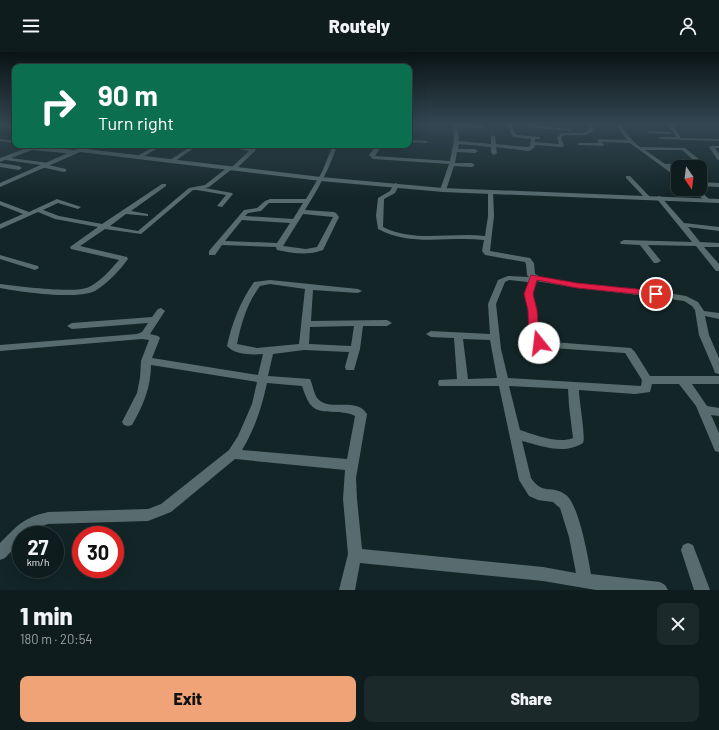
<!DOCTYPE html>
<meta charset="utf-8">
<style>
:root{--surface:#0e1c1d;--page:#1c292a;--text:#f1f3f6;--muted:#9ba1a4;--line:#2e3a3b;--accent:#efa376}
body{margin:0;font-family:Barlow,sans-serif;background:var(--page);color:var(--text);height:100vh;display:flex;flex-direction:column;font-size:15px;white-space:nowrap}
*{box-sizing:border-box;margin:0}
p{font-size:13px;color:var(--muted)}
.icon{flex:none;width:22px;height:22px;fill:none;stroke:currentColor;stroke-width:2;stroke-linecap:round;stroke-linejoin:round}
.map{position:relative;height:538px;overflow:hidden}
.side{display:flex;flex-direction:column;background:var(--surface);flex:1}
.side>*{flex:none}
.hud{position:absolute;left:12px;top:12px;width:400px;height:84px;border-radius:8px;box-shadow:0 4px 16px #0002,0 0 0 1px var(--line);background:#0b6e4f;color:#fff;overflow:hidden}
.needle{width:26px;rotate:166deg}
.fabs{position:absolute;left:671px;top:108px;display:grid;gap:8px}
.fabs a{display:grid;place-items:center;width:36px;height:36px;border-radius:8px;background:var(--surface);box-shadow:0 4px 16px #0002,0 0 0 1px var(--line);font-size:20px}
.speed{position:absolute;left:12px;top:474px;display:flex;gap:8px;font-size:20px;font-weight:700;text-align:center}
.speed>*{display:grid;place-content:center;width:52px;height:52px;border-radius:50%;background:var(--surface);box-shadow:0 4px 16px #0002,0 0 0 1px var(--line);line-height:1}
.speed small{font-size:10px;font-weight:400}
.speed .limit{border:6px solid #d22;background:#fff;color:#111}
.pin{position:absolute;display:grid;place-items:center;width:34px;height:34px;color:#fff;margin:-17px;border:2px solid #fff;border-radius:50%;box-shadow:0 1px 4px #0007}
.me{position:absolute;width:44px;margin:-22px;rotate:344deg;stroke-linejoin:round;filter:drop-shadow(0 0 3px #0008)}
.turn{display:flex;align-items:center;gap:14px;height:84px;padding:0 20px;font-size:18px}
.turn .icon{width:52px;height:52px;stroke-width:2.5}
.turn b{display:block;font-size:28px;line-height:34px}
.round{display:grid;place-items:center;flex:none;width:42px;height:42px;border-radius:8px;background:var(--page)}
.overview{display:flex;align-items:center;justify-content:space-between;height:68px;padding:0 20px}
h1{font-size:24px;font-weight:800;line-height:30px}
.primary-button{display:flex;gap:8px;margin-top:auto;padding:8px 20px}
.primary-button a{flex:1;height:46px;border-radius:8px;background:var(--accent);color:#111;font-size:16px;font-weight:800;line-height:46px;text-align:center}
.primary-button a+a{background:var(--page);color:var(--text)}
header{display:flex;justify-content:space-between;align-items:center;height:52px;padding:0 20px;background:var(--surface);font-size:18px;font-weight:800}
.map>svg:first-child{display:block}
.lines{fill:none;stroke-linecap:round;stroke-linejoin:round}
.street{fill:#586c6f;fill-rule:evenodd}
.secondary{fill:#586c6f;fill-rule:evenodd}
.route{fill:#e11d48;stroke:#92132f}
</style>
<header><svg class="icon" aria-label="menu" viewBox="0 0 24 24"><path d="M4 6h16M4 12h16M4 18h16"/></svg>Routely<svg class="icon" aria-label="person" viewBox="0 0 24 24"><circle cx="12" cy="8" r="4"/><path d="M4 21q1-7 8-7t8 7"/></svg></header>
<div class="map">
<svg width="719" height="538" viewBox="0 0 719 538">
<rect width="100%" height="100%" fill="#132527"/>
<g class="lines">
<g class="street">
<polygon points="0,72 15,74 15,76 0,74"/>
<polygon points="453,72 484,74 486,75 484,76 458,75 459,89 491,92 491,84 493,83 495,84 496,92 528,95 530,94 531,87 513,85 506,72 510,72 517,83 540,85 540,87 535,87 535,90 559,92 557,86 561,81 584,81 589,78 586,72 590,72 594,79 585,83 564,83 561,86 564,94 562,95 535,93 534,96 529,99 496,95 497,101 494,103 491,101 491,95 459,92 458,97 475,97 478,99 475,101 457,100 455,111 472,111 475,113 472,115 454,114 446,138 443,140 440,138 449,112 373,107 369,103 377,93 382,93 375,104 450,109 454,88"/>
<polygon points="518,72 571,77 573,78 571,79 535,76"/>
<path d="M615 72H619L633 89 640 95 685 96 705 112 702 114 670 115 678 121V126L630 91 602 90 604 93 602 94 579 93 577 92 579 91H599L597 88 599 87 627 88ZM645 98H682L697 111 665 112Z"/>
<polygon points="668,72 672,72 681,86 719,87 719,89 659,87 659,86 661,85 676,85"/>
<polygon points="697,72 719,73 719,75 699,73"/>
<polygon points="649,79 670,80 672,81 670,82 647,81"/>
<polygon points="0,87 15,89 15,91 0,89"/>
<polygon points="409,88 426,89 428,90 426,91 409,90"/>
<polygon points="130,93 154,95 163,93 139,107 137,106 137,104 150,97 132,95 130,95"/>
<polygon points="193,93 198,93 174,110 170,110 170,108"/>
<path d="M241 93H245L244 95 251 96 254 93H258L255 99 236 117H232L209 135 205 136 232 141 233 142 222 155 217 154 226 143 197 138H193L141 182 105 177 80 194 127 205 128 207C120 218 107 232 95 239 76 248 21 240 0 236V232C17 234 75 242 89 235 101 229 111 217 119 208L71 197 70 195 98 175 55 167 38 160 0 177V172L23 162 0 153V149L29 160 57 147 81 155 78 157 58 151 43 158 59 164 102 172 162 132H166V134L131 159 148 162V164L126 162 110 174 138 179 189 136 205 133 228 115H232L249 99 239 97Z"/>
<polygon points="270,93 289,93 282,96"/>
<path d="M333 93H337C330 116 318 137 305 158L334 160 336 161 339 165 323 198C308 204 292 201 277 198L276 195 222 193 215 203H209V199L244 158 257 156 265 149 270 147H306L322 120ZM269 151H303L293 167 245 164 248 161 261 159ZM303 162 333 165 317 195 306 197 283 194ZM242 168 290 171 277 191 225 189Z"/>
<polygon points="32,94 74,98 77,100 74,102 32,98 11,106 49,111 48,113 66,117 66,119 64,120 41,115 41,113 5,108 0,110 0,106"/>
<polygon points="711,94 719,94 719,96 715,96 719,102 719,108 717,107 709,95"/>
<polygon points="0,111 19,114 22,116 19,118 0,115"/>
<polygon points="626,124 630,124 649,144 649,146 645,146 626,126"/>
<polygon points="700,130 719,131 719,135 700,134"/>
<path d="M396 131 399 133 395 141 384 147 383 175C414 191 452 180 485 184L488 164V140L493 139 494 164 490 199 530 206 534 211 535 222 541 225 577 232 656 239 686 244 698 250 704 259 719 261V267L705 264 709 283 719 306V322L715 321 714 318 699 283 695 258 692 254 684 249 656 245 577 236 536 229 533 242 539 287 552 290 631 296 635 300 650 324H719V332H692L707 354 719 356V364L711 363 719 381V400L715 399 696 354 679 332H652L650 340 635 342 579 338C579 349 586 385 583 391 564 403 542 394 522 389L531 426C543 444 552 432 566 443 579 453 588 505 591 522L660 530 665 533 668 538H596L543 529 360 511 355 538H339L348 502 343 447 345 418 235 407 171 460 148 469 48 472 37 476 27 483H21V489L5 506 0 508V491C18 473 23 466 48 460L148 457 161 452 229 398 238 384 252 352 257 330 151 313C151 335 143 354 132 373L128 374 124 373 122 370 137 341 140 326 141 309 149 288 142 287 0 299V293L137 282 142 280 148 271 72 277 67 274 72 271 152 265 158 257 161 256 165 259 150 282 158 284 160 286 152 306 258 323 263 302C252 303 235 303 227 294 232 271 240 250 254 230L270 228 358 237 362 239 358 241 313 238 311 269 387 268 392 271 387 274H363L360 297 354 318H346L345 315 349 300 304 298 273 302 268 324 310 327C313 333 314 344 319 348 331 359 357 345 367 362L356 426 357 447 362 497 543 515 576 521 569 485 560 456 553 450 538 448 529 444 519 428 499 334H439L438 331 439 328 457 327 454 286 431 285 426 282 431 279 490 282 488 252 498 228 508 224 529 225 527 223 526 212 525 210 485 203 482 199 484 188C448 184 411 195 378 177L376 164 378 146 390 139 394 132ZM509 228 528 230 525 242 528 258 529 287 533 292 552 296 625 301 642 328 641 334 508 326 501 297 496 252 505 230ZM270 232 305 237 299 292 257 296 237 292C241 272 247 251 260 234ZM354 274 351 294 309 292 310 275ZM463 287 490 288 497 326 468 327ZM267 331 302 334C310 358 314 360 339 360 345 361 350 361 355 364L347 407 242 398C255 377 262 354 267 331ZM509 334 568 337 569 354 573 386C558 392 535 383 520 378Z"/>
<polygon points="691,137 698,137 710,148 705,149"/>
<polygon points="659,144 661,145 684,171 719,175 719,179 688,175 700,190 719,191 719,195 704,195 719,212 719,219 716,219 696,194 648,193 661,209 657,211 654,211 640,193 621,192 620,190 624,188 692,190 657,147 657,145"/>
<polygon points="0,203 38,214 39,216 35,218 0,207"/>
<polygon points="688,491 693,493 710,538 694,538 681,498 683,493"/>
</g>
<polygon class="secondary" points="86,93 89,95 86,97 321,125 443,136 719,147 719,151 443,140 321,129 80,100 0,135 0,131"/>
</g>
<linearGradient id="sky" x2="0" y2="1"><stop stop-color="#0a1415"/><stop offset="0.49" stop-color="#334652"/><stop offset="1" stop-color="#334652" stop-opacity="0"/></linearGradient>
<rect width="719" height="147" fill="url(#sky)"/>
<polygon class="route" points="531,223 577,231 656,239 660,242 656,244 577,236 537,228 533,242 537,258 539,286 544,291 539,295 535,294 529,287 528,258 524,242"/>
</svg>
<div class="fabs">
<a><svg class="needle" viewBox="-14 -14 28 28"><path d="M0-13l5 13h-10z" fill="#e53935"/><path d="M0 13l5-13h-10z" fill="#9ba1a4"/></svg></a>
</div>
<div class="speed"><div>27<small>km/h</small></div><div class="limit">30</div></div>
<div class="pin" style="left:656px;top:242px;background:#d93025"><svg class="icon" aria-label="arrive" viewBox="0 0 24 24"><path d="M6 21V4h12l-3 4 3 4H6"/></svg></div>
<svg class="me" style="left:539px;top:291px" viewBox="-20 -20 40 40"><circle r="19" fill="#fff"/><path d="M0-13L10 11 0 6-10 11z" fill="#e11d48"/></svg>
<div class="hud">
<div class="turn"><svg class="icon" aria-label="right" viewBox="0 0 24 24"><path d="M7 20v-9h11M14 6l5 5-5 5"/></svg><div><b>90 m</b>Turn right</div></div>
</div>
</div>
<section class="side">
<div class="overview"><div><h1>1 min</h1><p>180 m · 20:54</p></div><a class="round"><svg class="icon" aria-label="close" viewBox="0 0 24 24"><path d="M6 6l12 12M18 6L6 18"/></svg></a></div>
<div class="primary-button"><a>Exit</a><a>Share</a></div>
</section>
